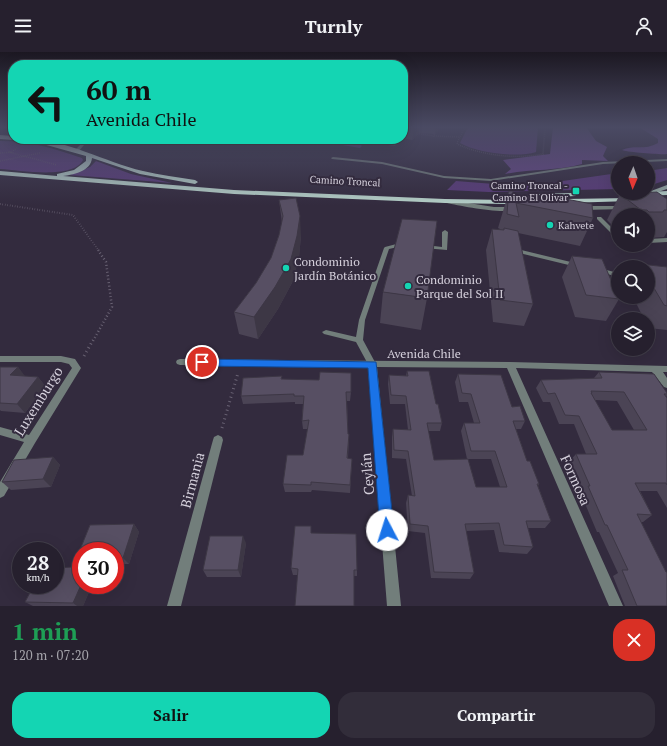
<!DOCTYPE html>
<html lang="es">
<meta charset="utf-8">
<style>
:root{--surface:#26202e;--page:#322d3a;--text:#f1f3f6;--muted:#a4a3aa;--line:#423e4a;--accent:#14d5b3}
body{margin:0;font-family:"PT Serif",serif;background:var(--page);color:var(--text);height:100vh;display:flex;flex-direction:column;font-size:15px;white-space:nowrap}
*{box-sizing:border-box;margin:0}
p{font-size:13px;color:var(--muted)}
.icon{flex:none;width:22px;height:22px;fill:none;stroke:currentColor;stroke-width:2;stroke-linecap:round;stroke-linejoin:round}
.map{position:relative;height:554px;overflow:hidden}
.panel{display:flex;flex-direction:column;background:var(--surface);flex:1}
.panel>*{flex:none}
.top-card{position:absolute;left:8px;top:8px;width:400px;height:84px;border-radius:16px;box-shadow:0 4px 16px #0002,0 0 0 1px var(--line);background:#14d5b3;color:#111;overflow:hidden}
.needle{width:26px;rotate:182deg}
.tools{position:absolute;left:611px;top:104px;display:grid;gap:8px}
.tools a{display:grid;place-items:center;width:44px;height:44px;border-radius:50%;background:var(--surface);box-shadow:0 4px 16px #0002,0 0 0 1px var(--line);font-size:20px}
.speed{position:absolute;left:12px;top:490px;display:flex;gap:8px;font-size:20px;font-weight:700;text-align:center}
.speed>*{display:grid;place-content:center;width:52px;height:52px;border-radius:50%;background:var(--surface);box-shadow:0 4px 16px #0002,0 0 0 1px var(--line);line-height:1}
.speed small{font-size:10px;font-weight:400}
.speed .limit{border:6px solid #d22;background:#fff;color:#111}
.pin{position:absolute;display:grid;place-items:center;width:34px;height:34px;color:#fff;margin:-17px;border:2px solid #fff;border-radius:50%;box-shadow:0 1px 4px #0007}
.me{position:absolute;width:44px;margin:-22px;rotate:355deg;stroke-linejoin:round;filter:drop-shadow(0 0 3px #0008)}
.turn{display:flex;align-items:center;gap:14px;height:84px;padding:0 12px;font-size:18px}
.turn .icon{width:52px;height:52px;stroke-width:2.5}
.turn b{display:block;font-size:28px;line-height:34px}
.round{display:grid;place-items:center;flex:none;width:42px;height:42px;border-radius:16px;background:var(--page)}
.summary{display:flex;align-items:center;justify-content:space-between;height:68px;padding:0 12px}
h1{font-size:24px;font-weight:800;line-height:30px;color:#1e9e55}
.button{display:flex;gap:8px;margin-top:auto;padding:8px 12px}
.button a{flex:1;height:46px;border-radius:16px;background:var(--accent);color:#111;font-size:16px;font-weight:800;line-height:46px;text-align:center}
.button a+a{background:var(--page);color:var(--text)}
header{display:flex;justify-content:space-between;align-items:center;height:52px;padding:0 12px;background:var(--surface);font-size:18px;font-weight:800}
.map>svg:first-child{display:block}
.green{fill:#583b78}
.forest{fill:#644685}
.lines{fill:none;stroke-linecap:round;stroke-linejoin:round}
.path-far3{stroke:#696273;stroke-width:1.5;stroke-dasharray:0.5 1.5;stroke-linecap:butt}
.path-far2{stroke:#696273;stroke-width:2;stroke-dasharray:0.5 2;stroke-linecap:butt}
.path-far1{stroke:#696273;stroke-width:2.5;stroke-dasharray:1 2.5;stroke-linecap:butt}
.path{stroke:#696273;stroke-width:3;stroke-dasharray:1 3.5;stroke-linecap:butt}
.service{fill:#727e7b;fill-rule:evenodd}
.minor{fill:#727e7b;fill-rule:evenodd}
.secondary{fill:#97aba5;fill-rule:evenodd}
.primary{fill:#b4cec6;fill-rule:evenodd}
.wall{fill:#4b4455;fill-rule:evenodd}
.shaded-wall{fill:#3d3745}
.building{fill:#574f63;stroke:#3d3745;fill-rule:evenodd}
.route{fill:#1a73e8;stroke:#114b97}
.poi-dot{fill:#14d5b3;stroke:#332b3e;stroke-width:1.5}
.labels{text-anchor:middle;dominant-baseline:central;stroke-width:4;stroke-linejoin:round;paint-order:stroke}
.far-street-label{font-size:10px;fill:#d5d0dc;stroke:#332b3e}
.far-poi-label{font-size:10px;fill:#d5d0dc;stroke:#332b3e;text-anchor:end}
.poi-label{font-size:12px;fill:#d5d0dc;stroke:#332b3e;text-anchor:start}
.street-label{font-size:12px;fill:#d5d0dc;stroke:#332b3e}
.near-street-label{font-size:14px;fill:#d5d0dc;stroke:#332b3e}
</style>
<header><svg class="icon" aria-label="menu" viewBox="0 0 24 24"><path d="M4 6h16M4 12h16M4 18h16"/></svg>Turnly<svg class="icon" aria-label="person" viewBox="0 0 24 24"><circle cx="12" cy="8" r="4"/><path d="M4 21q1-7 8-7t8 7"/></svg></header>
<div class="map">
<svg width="667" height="554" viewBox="0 0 667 554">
<rect width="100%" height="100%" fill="#332b3e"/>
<g class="green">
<path d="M468 75H538L536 100C517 106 477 101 460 91Z"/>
<path d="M307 87C323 87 349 83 362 94L360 96Z"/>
<path d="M0 89C30 89 53 96 82 106L83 108C73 128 19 118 0 117Z"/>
<polygon points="96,109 131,122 172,131 70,123 90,115"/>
<polygon points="667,116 667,128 648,134 648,119"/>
<polygon points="618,121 618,137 489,140 447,138 456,129 507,133 535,133"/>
</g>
<g class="forest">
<path d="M553 75H586L596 89 607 95 603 104 608 109 582 108V112C557 119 530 117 505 122L511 117 503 108 550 102Z"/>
<path d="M639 75H667V102C662 103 626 100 622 98 635 92 644 99 658 91V87Z"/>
</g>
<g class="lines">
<g class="path-far3">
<path d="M465 75 457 91 459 93C485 104 515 107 543 102L545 75"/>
<polyline points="415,81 433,84 440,75"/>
<polyline points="434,84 460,85"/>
<polyline points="9,100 57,113"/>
<polyline points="0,101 12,100 18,95"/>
<polyline points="0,109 40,101"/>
</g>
<polyline class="path-far2" points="0,152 73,163 99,199"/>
<polyline class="path-far1" points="93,289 112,255 106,210 98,198"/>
<g class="path">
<polyline points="84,304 93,288"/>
<polyline points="222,376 238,321"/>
</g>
<g class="service">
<polygon points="95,87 101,87 84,93 81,92"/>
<polygon points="119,87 123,87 124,92 122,92"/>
<polygon points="333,105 382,110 444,124 491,127 603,110 667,107 667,109 603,112 491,129 444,126 382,112 332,107 331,106"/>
<polygon points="597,165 601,165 618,182 618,187 616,186 597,167"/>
<polygon points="445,178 448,180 447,198 424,196 424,194 426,193 442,195 442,180"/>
<polygon points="667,186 667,190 648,191 648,187"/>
<polygon points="404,190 406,191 406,193 389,197 365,268 363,288 376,312 375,314 369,314 356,290 324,282 322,280 326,278 356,285 359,268 384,196 385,195"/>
<polygon points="513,196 579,212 580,213 577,215 511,199 510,198"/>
<polygon points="599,216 618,221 618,225 597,219 597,217"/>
</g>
<g class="minor">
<polygon points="83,87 87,87 84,93 78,100 74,100 74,99 81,92"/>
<path d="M449 148 494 155H513L516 157C506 163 460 154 447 151V149Z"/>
<polygon points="623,154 626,156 625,157 583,158 580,156 583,154"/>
<polygon points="0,304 61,304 75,307 81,316 35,391 4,444 0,446 0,430 24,390 0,383 0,375 29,383 72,316 69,312 61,310 0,310"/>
<polygon points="180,307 510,310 667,314 667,320 663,320 667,326 667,336 664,335 652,320 516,316 623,554 609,554 507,316 377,315 401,554 387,554 368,315 180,313 177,312 176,310 177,308"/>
<polygon points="218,383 222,385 223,388 181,554 167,554 213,388 214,385"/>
</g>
<polygon class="secondary" points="667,133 667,137 646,144 643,142"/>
<g class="primary">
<polygon points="0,83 13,84 13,87 15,87 13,88 0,87"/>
<path d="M25 87C67 87 104 110 143 119 160 123 178 125 195 128L198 130 195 132 140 122 92 106C91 119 73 123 63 124L234 138 445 147 519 148 522 150 519 152 445 151 234 142 0 123V119L57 124V122L74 118 86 109V104Z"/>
<polygon points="667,139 667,143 645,144 642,142 648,140"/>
<polygon points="573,141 576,143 575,144 539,146 536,144 539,142"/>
<polygon points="629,146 631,147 631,149 565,151 562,149 565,147"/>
</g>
</g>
<g class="wall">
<polygon points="403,75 441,75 435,82 419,81 412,88 403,86"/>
<polygon points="346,87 401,87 395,94"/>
<polygon points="509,139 514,143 593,166 580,194 518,181 533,252 524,274 493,270 486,198 492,177 499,178 500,177 498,176"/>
<polygon points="620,142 667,147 667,180 664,185 648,186 648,163 618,163 618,179 607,168"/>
<polygon points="279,148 301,184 299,205 293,229 278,257 258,287 239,282 234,260 256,231 271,206 279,183 282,171"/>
<polygon points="572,204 619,247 606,269 575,265 562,225"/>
<polygon points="640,212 667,215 667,278 648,276 648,267 644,267 633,245 648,245 648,215 639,215"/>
<polygon points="383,240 427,246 421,278 380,271"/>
<polygon points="0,315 18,315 24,324 38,325 45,334 25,361 1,359 0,358"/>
<polygon points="407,319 436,352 442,371 440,379 428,379 434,408 476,435 500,435 491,407 467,407 461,379 464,371 474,371 468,350 459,350 455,330 458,322 512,355 525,369 521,377 516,377 527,409 539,432 538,434 551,469 545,476 528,476 533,495 527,502 499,500 494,478 466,479 474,521 470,527 431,526 425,481 408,479 406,451 408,443 412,444 406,407 392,406 392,385 393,377 408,378 405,352 390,352 388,332 389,323 406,324"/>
<path d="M599 320 667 341V343L666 345 667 346V456L657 439H640L652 463 643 470H641L667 554H625L613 524 618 521 599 480H597L581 442 582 440 569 410 576 402H586L574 372H559L550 350H543L536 336 541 328 594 326ZM595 348 617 349 634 378H612Z"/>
<polygon points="282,324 282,327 351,340 350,349 347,349 348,382 349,382 348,407 352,407 350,441 312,438 311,440 285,440 283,432 303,403 308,377 303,377 302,369 303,352 295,352 295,350 243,352 241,344"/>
<polygon points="53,405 60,413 51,435 11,438 2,430"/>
<polygon points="134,472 139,480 129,512 115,512 115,499 81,499 81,533 92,533 83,554 33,554 25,550 34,533 55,533 55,516 73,515 90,473"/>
<polygon points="312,481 357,518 357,524 293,523 291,516"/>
<polygon points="246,491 241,525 207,525 203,518"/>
</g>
<g class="shaded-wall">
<polygon points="414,75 419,75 419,81 412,88"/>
<polygon points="436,75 441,75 435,82"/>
<polygon points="395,87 401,87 395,94"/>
<polygon points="300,164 301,184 299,205 293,229 278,257 258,287 254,265"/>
<polygon points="18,315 25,324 17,332 10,323"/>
<polygon points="38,325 45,334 25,361 17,352"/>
<polygon points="53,405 60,413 51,435 43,427"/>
<polygon points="134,472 139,480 129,512 123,506"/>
<polygon points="243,484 246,491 241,525 238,518"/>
<polygon points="81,533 92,533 83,554 77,554 73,551"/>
</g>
<g class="building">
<polygon points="509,139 513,139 514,143 550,144 592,152 593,166 516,151 519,165 507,162 508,149 506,149"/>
<polygon points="657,140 667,147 667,158 664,158 663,160 649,160 647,158 641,158 620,142"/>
<polygon points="296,146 300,164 297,184 291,207 275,235 254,265 234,260 256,231 271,206 279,183 283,164 279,148"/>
<polygon points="402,167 437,169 427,246 383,240"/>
<polygon points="504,176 518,179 533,252 500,248 492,177 504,178"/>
<polygon points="572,204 602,207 619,247 586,243"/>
<polygon points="640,212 667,215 667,254 664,253 648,226 648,215 642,215"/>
<polygon points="0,315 18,315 10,323 38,325 17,352 0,351"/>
<polygon points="407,319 429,319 436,352 438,352 442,371 427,371 434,408 468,407 476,435 507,435 495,399 471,399 464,371 480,371 471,342 462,341 458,322 501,323 512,355 520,354 525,369 513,369 527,409 530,409 539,432 537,432 551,469 526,469 533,495 504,493 499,471 465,472 474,521 434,520 428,474 410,472 408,443 415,444 408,399 394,398 393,377 411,378 406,344 391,343 389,323 408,324"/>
<polygon points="320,320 351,321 351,340 346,340 348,382 349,382 347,406 352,407 350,433 311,430 311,433 283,432 287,403 303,403 309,368 302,369 304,344 294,344 294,342 241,344 243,326 282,324 281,327 319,328"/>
<path d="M599 320 654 322 667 341V342H664L667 346V433L666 431H635L652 463 637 462 666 520H667V554H637L622 518H628L607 473H605L588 434H590L576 402H597L579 364 565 363 555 341 548 342 541 328 602 326ZM591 339 624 340 647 378H612L591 341H592Z"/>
<polygon points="53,405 43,427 2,430 14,408"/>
<polygon points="134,472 123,506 115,506 115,499 81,499 81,533 73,551 25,550 34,533 55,533 55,516 73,515 90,473"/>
<polygon points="295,474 311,474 311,481 356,482 357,518 354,518 354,554 295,554 298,517 291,516"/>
<polygon points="210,484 243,484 238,518 203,518"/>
</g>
<linearGradient id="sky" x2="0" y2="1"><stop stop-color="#1c1822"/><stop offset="0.49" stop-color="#4a4a63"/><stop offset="1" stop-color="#4a4a63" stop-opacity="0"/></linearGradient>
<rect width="667" height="153" fill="url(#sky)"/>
<polygon class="route" points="202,307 376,310 394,478 392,483 387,485 382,483 380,478 368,316 202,314 199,313 197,310 199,308"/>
<g class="poi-dot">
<rect x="572" y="135" width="8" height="8" rx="2"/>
<circle cx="550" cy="173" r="4"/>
<circle cx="286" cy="216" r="4"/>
<circle cx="408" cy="234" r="4"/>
</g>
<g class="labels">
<g class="far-street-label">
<text transform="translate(345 129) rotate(3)">Camino Troncal</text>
</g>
<g class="far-poi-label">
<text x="568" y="133">Camino Troncal -<tspan x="568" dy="12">Camino El Olivar</tspan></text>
<text x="558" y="173" text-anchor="start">Kahvete</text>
</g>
<g class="poi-label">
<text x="294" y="209">Condominio<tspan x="294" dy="14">Jardín Botánico</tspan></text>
<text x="416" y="227">Condominio<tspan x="416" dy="14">Parque del Sol II</tspan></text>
</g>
<g class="street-label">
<text x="424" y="301">Avenida Chile</text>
</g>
<g class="near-street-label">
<text transform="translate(38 349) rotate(-58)">Luxemburgo</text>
<text transform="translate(367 422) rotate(-95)">Ceylán</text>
<text transform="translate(192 428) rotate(-75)">Birmania</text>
<text transform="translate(576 428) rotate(66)">Formosa</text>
</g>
</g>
</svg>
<div class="tools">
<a><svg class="needle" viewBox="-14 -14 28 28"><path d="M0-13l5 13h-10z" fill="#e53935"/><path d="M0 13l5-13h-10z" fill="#a4a3aa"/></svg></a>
<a><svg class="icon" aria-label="sound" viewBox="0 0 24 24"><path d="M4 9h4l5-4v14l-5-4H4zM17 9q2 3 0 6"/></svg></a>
<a><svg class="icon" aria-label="search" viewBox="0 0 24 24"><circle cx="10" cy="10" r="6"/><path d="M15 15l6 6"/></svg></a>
<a><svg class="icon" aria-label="layers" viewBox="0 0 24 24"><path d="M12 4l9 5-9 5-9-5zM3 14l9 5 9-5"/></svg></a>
</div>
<div class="speed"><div>28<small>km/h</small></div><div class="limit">30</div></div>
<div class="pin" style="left:202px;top:310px;background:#d93025"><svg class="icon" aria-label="arrive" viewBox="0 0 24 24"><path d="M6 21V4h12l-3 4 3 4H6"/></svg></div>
<svg class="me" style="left:387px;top:478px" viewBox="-20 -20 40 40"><circle r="19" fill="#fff"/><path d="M0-13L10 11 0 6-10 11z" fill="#1a73e8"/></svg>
<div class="top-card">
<div class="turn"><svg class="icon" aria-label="left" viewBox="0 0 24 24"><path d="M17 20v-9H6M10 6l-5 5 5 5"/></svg><div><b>60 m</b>Avenida Chile</div></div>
</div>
</div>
<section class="panel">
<div class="summary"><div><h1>1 min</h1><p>120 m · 07:20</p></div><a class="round" style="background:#d93025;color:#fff"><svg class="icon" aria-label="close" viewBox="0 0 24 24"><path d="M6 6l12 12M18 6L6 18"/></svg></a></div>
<div class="button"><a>Salir</a><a>Compartir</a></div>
</section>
